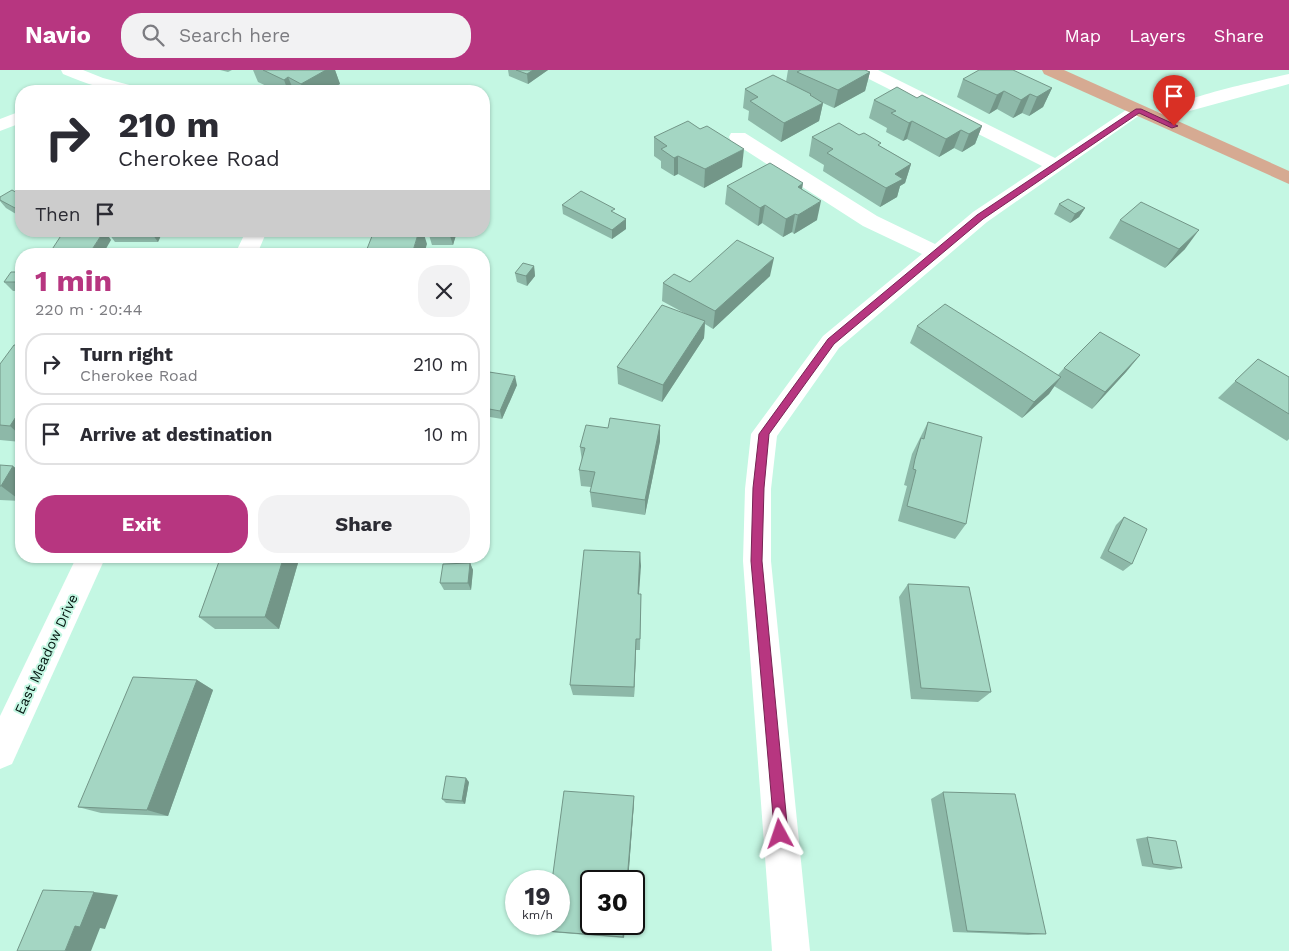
<!DOCTYPE html>
<meta charset="utf-8">
<style>
:root{--surface:#fff;--page:#f2f2f3;--text:#2b2b33;--muted:#7c7c81;--line:#e1e1e2;--accent:#b73680}
body{margin:0;font-family:"Work Sans",sans-serif;background:var(--page);color:var(--text);height:100vh;display:flex;flex-direction:column;font-size:19px;white-space:nowrap}
*{box-sizing:border-box;margin:0}
p{font-size:16px;color:var(--muted)}
.icon{flex:none;width:28px;height:28px;fill:none;stroke:currentColor;stroke-width:2;stroke-linecap:round;stroke-linejoin:round}
.map{position:relative;flex:1;overflow:hidden}
.sheet{position:absolute;left:15px;top:178px;width:475px;height:315px;display:flex;flex-direction:column;background:var(--surface);border-radius:20px;box-shadow:0 1px 4px #0004}
.sheet>*{flex:none}
.banner{position:absolute;left:15px;top:15px;width:475px;height:152px;border-radius:20px;box-shadow:0 1px 4px #0004;background:#fff;color:var(--text);overflow:hidden}
.speed{position:absolute;left:505px;top:800px;display:flex;gap:10px;font-size:25px;font-weight:700;text-align:center}
.speed>*{display:grid;place-content:center;width:65px;height:65px;border-radius:50%;background:var(--surface);box-shadow:0 1px 4px #0004;line-height:1}
.speed small{font-size:12px;font-weight:400}
.speed .limit{border:2px solid #111;border-radius:8px;background:#fff;color:#111}
.pin{position:absolute;display:grid;place-items:center;width:42px;height:42px;color:#fff;margin:-51px -21px;border-radius:50% 50% 50% 0;rotate:-45deg;box-shadow:0 0 5px #0007}
.pin .icon{rotate:45deg}
.me{position:absolute;width:55px;margin:-28px;rotate:355deg;stroke-linejoin:round;filter:drop-shadow(0 0 4px #0008)}
.turn{display:flex;align-items:center;gap:18px;height:105px;padding:0 20px;font-size:22px}
.turn .icon{width:65px;height:65px;stroke-width:2.5}
.turn b{display:block;font-size:35px;line-height:42px}
.then{display:flex;align-items:center;height:48px;padding:0 20px;background:#0003;gap:10px;font-size:19px}
.round{display:grid;place-items:center;flex:none;width:52px;height:52px;border-radius:20px;background:var(--page)}
.headline{display:flex;align-items:center;justify-content:space-between;height:85px;padding:0 20px}
h1{font-size:30px;font-weight:700;line-height:38px;color:var(--accent)}
.cta{display:flex;gap:10px;margin-top:auto;padding:10px 20px}
.cta a{flex:1;height:58px;border-radius:20px;background:var(--accent);color:#fff;font-size:20px;font-weight:700;line-height:58px;text-align:center}
.cta a+a{background:var(--page);color:var(--text)}
ul{padding:0;list-style:none}
li{display:flex;align-items:center;gap:15px;height:62px;margin:0 10px 8px;padding:0 10px;border:2px solid var(--line);border-radius:20px}
li div{flex:1}
li b{display:block;font-size:19px}
li em{font-style:normal}
header{display:flex;align-items:center;gap:30px;box-sizing:border-box;height:70px;padding:0 25px;background:var(--accent);color:#fff}
header strong{font-size:24px}
nav{display:flex;gap:28px;margin-inline-start:auto;font-size:18px}
.search{width:350px;height:45px;background:var(--page);display:flex;align-items:center;gap:12px;box-sizing:border-box;padding:0 18px;border-radius:20px;color:var(--muted);font-size:19px}
.map>svg:first-child{display:block}
.lines{fill:none;stroke-linecap:round;stroke-linejoin:round}
.minor{fill:#fff;fill-rule:evenodd}
.major{fill:#d6aa92;fill-rule:evenodd}
.wall{fill:#8db8a8}
.shaded-wall{fill:#739688}
.building{fill:#a4d6c3;stroke:#739688}
.route{fill:#b73680;stroke:#772353}
.labels{text-anchor:middle;dominant-baseline:central;stroke-width:4;stroke-linejoin:round;paint-order:stroke}
.street-label{font-size:14px;fill:#03150f;stroke:#c4f7e3}
</style>
<header>
<strong>Navio</strong>
<div class="search"><svg class="icon" aria-label="search" viewBox="0 0 24 24"><circle cx="10" cy="10" r="6"/><path d="M15 15l6 6"/></svg>Search here</div>
<nav><a>Map</a><a>Layers</a><a>Share</a></nav>
</header>
<div class="map">
<svg width="1289" height="881" viewBox="0 0 1289 881">
<rect width="100%" height="100%" fill="#c4f7e3"/>
<g class="lines">
<g class="minor">
<path d="M61 0H83L103 8 137 17 140 21C111 23 89 15 63 4Z"/>
<polygon points="859,0 878,0 1055,88 1132,36 1144,36 1147,40 987,152 839,278 777,366 771,419 771,491 810,881 772,881 743,491 745,419 751,364 823,266 922,184 863,156 731,71 729,67 731,63 745,63 877,146 935,174 973,142 1042,96 861,5"/>
<path d="M1289 4V14L1186 42 1165 53H1153L1150 49C1162 31 1263 10 1289 4Z"/>
<polygon points="21,41 21,53 0,61 0,49"/>
<polygon points="246,161 267,161 257,184 235,184"/>
<polygon points="77,486 106,486 12,694 0,699 0,646"/>
</g>
<polygon class="major" points="1042,0 1064,0 1289,101 1289,114 1044,4"/>
</g>
<g class="wall">
<polygon points="220,0 232,0 228,2"/>
<polygon points="253,0 335,0 340,14 327,21 277,21 258,12"/>
<polygon points="508,0 548,0 528,14 509,6"/>
<polygon points="788,0 865,0 870,2 865,21 834,38 823,33 819,51 781,72 748,50 749,41 743,38 745,19 786,12"/>
<polygon points="963,9 1052,18 1043,37 1029,46 1022,43 1013,48 997,39 989,44 957,27"/>
<polygon points="917,28 982,56 975,74 962,82 954,78 939,87 907,69 903,71 886,62 887,58 869,48 874,30"/>
<polygon points="654,67 742,97 704,118 678,104 674,106 661,98 661,91 654,86"/>
<polygon points="812,67 880,76 911,94 905,113 900,116 897,127 880,137 823,101 824,95 809,86"/>
<polygon points="484,80 487,97 484,98"/>
<polygon points="803,113 802,119 817,150 794,164 792,162 783,167 762,153 758,156 725,134 727,116"/>
<polygon points="21,125 21,147 6,138 0,131 0,127"/>
<polygon points="1059,134 1085,138 1079,147 1070,153 1054,144"/>
<polygon points="562,135 615,143 626,149 626,159 612,169 563,144"/>
<polygon points="1120,150 1185,179 1165,198 1109,168"/>
<polygon points="107,161 163,161 158,172 115,172"/>
<polygon points="429,165 456,165 453,175 432,175"/>
<polygon points="534,196 535,206 527,216 517,212 515,203"/>
<polygon points="21,202 21,221 13,221 4,212"/>
<polygon points="770,206 713,259 705,254 704,268 662,332 618,314 617,297 686,244 662,231 663,213"/>
<polygon points="917,256 1058,305 1064,298 1140,285 1126,302 1092,339 1054,316 1049,324 1022,348 910,273"/>
<polygon points="21,275 21,372 0,370 0,294"/>
<polygon points="1258,289 1289,307 1289,369 1287,371 1218,328"/>
<polygon points="484,313 517,315 502,349 484,346"/>
<polygon points="928,352 966,454 955,469 898,451 907,416 904,415 912,384"/>
<polygon points="660,355 660,371 645,445 592,437 590,422 591,417 581,416 579,400 582,391 580,377 608,358"/>
<polygon points="0,395 21,402 21,431 0,430"/>
<polygon points="1124,447 1132,494 1123,501 1100,488 1116,455"/>
<polygon points="640,482 639,524 641,524 641,537 640,580 636,580 634,627 573,625 570,615"/>
<polygon points="221,486 300,486 279,559 215,559 199,547"/>
<polygon points="470,493 473,500 471,520 444,520 440,513"/>
<polygon points="908,514 991,622 978,632 911,629 899,527"/>
<polygon points="197,610 213,620 168,746 101,743 78,737"/>
<polygon points="469,712 465,734 446,733 442,729"/>
<polygon points="943,722 1046,864 1028,865 953,862 931,729"/>
<polygon points="634,726 634,733 628,811 591,811 591,854 625,854 624,868 550,862 546,861"/>
<polygon points="1147,767 1182,798 1170,800 1142,796 1136,769"/>
</g>
<g class="shaded-wall">
<polygon points="326,0 335,0 340,14 327,21 304,21 301,14"/>
<polygon points="533,0 548,0 528,14 527,4"/>
<polygon points="870,2 865,21 834,38 838,20"/>
<polygon points="288,7 294,21 288,21 284,10"/>
<polygon points="1052,18 1043,37 1029,46 1037,27"/>
<polygon points="1004,21 997,39 989,44 997,25"/>
<polygon points="811,24 808,41 823,33 819,51 781,72 784,53"/>
<polygon points="1030,24 1022,43 1013,48 1021,30"/>
<polygon points="912,51 907,69 903,71 909,53"/>
<polygon points="982,56 975,74 962,82 969,64"/>
<polygon points="961,60 954,78 939,87 946,69"/>
<polygon points="744,79 742,97 704,118 705,99"/>
<polygon points="678,86 678,104 674,106 674,88"/>
<polygon points="911,94 905,113 900,116 897,127 880,137 886,118 895,104"/>
<polygon points="803,113 799,132 798,117"/>
<polygon points="821,131 817,150 794,164 798,145"/>
<polygon points="21,135 21,146 15,138"/>
<polygon points="765,135 762,153 758,156 760,138"/>
<polygon points="1085,138 1079,147 1070,153 1075,144"/>
<polygon points="795,144 792,162 783,167 786,149"/>
<polygon points="626,149 626,159 612,169 612,160"/>
<polygon points="1199,160 1185,179 1165,198 1179,179"/>
<polygon points="104,161 105,161 111,170 103,184 89,184"/>
<polygon points="150,161 163,161 158,172"/>
<polygon points="419,161 423,161 427,174 424,184 412,184"/>
<polygon points="452,161 455,161 456,165 453,175 450,166"/>
<polygon points="774,188 770,206 713,259 715,241"/>
<polygon points="534,196 535,206 527,216 526,206"/>
<polygon points="705,251 704,268 662,332 663,315"/>
<polygon points="1140,285 1126,302 1092,339 1105,322"/>
<polygon points="515,306 517,315 502,349 500,341"/>
<polygon points="1061,307 1049,324 1022,348 1034,332"/>
<polygon points="21,339 21,366 10,356"/>
<polygon points="660,355 660,371 645,445 645,430"/>
<polygon points="13,396 21,402 21,431 1,416"/>
<polygon points="640,482 641,496 638,537 638,524"/>
<polygon points="284,486 300,486 279,559 265,547"/>
<polygon points="470,493 473,500 471,520 468,513"/>
<polygon points="636,569 636,580 634,627 634,617"/>
<polygon points="197,610 213,620 168,746 147,740"/>
<polygon points="466,708 469,712 465,734 462,731"/>
<polygon points="634,726 634,733 628,811 627,811"/>
<polygon points="94,822 118,825 105,859 100,858 91,881 65,881 75,856"/>
<polygon points="624,854 625,854 624,868 623,867"/>
</g>
<g class="building">
<polygon points="263,0 326,0 301,14 288,7 284,10"/>
<polygon points="516,0 533,0 527,4"/>
<polygon points="801,0 865,0 870,2 838,20 797,2"/>
<polygon points="979,0 1013,0 1052,18 1037,27 1030,24 1021,30 1004,21 997,25 963,9"/>
<polygon points="773,5 811,24 810,25 823,33 784,53 750,31 758,27 745,19"/>
<polygon points="351,16 356,21 336,21"/>
<polygon points="897,17 917,28 922,25 982,56 969,64 961,60 946,69 912,51 909,53 891,43 896,41 874,30"/>
<polygon points="688,51 700,59 707,56 744,79 705,99 678,86 674,88 661,79 667,76 654,67"/>
<polygon points="839,53 859,65 864,63 881,73 878,75 911,94 895,104 903,109 886,118 827,83 833,79 812,67"/>
<polygon points="770,93 803,113 798,117 821,131 798,145 795,144 786,149 765,135 760,138 727,116"/>
<polygon points="12,120 21,125 21,135 15,138 0,130 0,127"/>
<polygon points="581,121 615,139 611,141 626,149 612,160 562,135"/>
<polygon points="1068,129 1085,138 1075,144 1059,134"/>
<polygon points="1141,132 1199,160 1179,179 1120,150"/>
<polygon points="64,161 104,161 91,181 84,181 83,184 49,184"/>
<polygon points="374,161 419,161 412,184 365,184"/>
<polygon points="430,161 452,161 450,166 429,165"/>
<polygon points="737,170 774,188 715,241 663,213 674,204 690,212"/>
<polygon points="84,181 113,182 112,184 83,184"/>
<polygon points="523,193 534,196 526,206 515,203"/>
<polygon points="11,202 21,202 21,212 4,212"/>
<polygon points="945,234 1061,307 1034,332 917,256"/>
<polygon points="662,235 705,251 663,315 617,297"/>
<polygon points="1100,262 1140,285 1105,322 1064,298"/>
<polygon points="14,275 21,275 21,339 10,356 0,355 0,294"/>
<polygon points="1258,289 1289,307 1289,344 1235,311"/>
<polygon points="489,302 515,306 500,341 484,338 484,313"/>
<polygon points="610,348 660,355 645,430 590,422 595,402 579,400 585,378 580,377 586,355 608,358"/>
<polygon points="928,352 982,367 966,454 907,436 916,400 913,399 915,389 921,368 924,369"/>
<polygon points="0,395 13,396 1,416 0,416"/>
<polygon points="1124,447 1147,459 1132,494 1108,481"/>
<polygon points="584,480 640,482 638,524 641,524 640,569 636,569 634,617 570,615"/>
<polygon points="221,486 284,486 265,547 199,547"/>
<polygon points="470,493 468,513 440,513 443,494"/>
<polygon points="908,514 969,517 991,622 921,618"/>
<polygon points="133,607 197,610 147,740 78,737"/>
<polygon points="446,706 466,708 462,731 442,729"/>
<polygon points="564,721 634,726 627,811 591,811 591,854 624,854 623,867 546,861 547,854 559,854 559,811 552,811"/>
<polygon points="943,722 1015,724 1046,864 967,861"/>
<polygon points="1147,767 1176,771 1182,798 1153,794"/>
<polygon points="43,820 94,822 80,857 75,856 65,881 17,881"/>
</g>
<polygon class="route" points="1136,39 1141,39 1178,56 1172,58 1139,43 983,149 834,274 769,364 764,418 762,491 788,764 786,769 780,771 775,769 751,491 753,418 759,364 828,269 977,145"/>
<g class="labels">
<g class="street-label">
<text transform="translate(46 584) rotate(-65)">East Meadow Drive</text>
</g>
</g>
</svg>
<div class="speed"><div>19<small>km/h</small></div><div class="limit">30</div></div>
<div class="pin" style="left:1174px;top:56px;background:#d93025"><svg class="icon" aria-label="arrive" viewBox="0 0 24 24"><path d="M6 21V4h12l-3 4 3 4H6"/></svg></div>
<svg class="me" style="left:780px;top:764px" viewBox="-20 -20 40 40"><path d="M0-17L14 15 0 8-14 15z" fill="#b73680" stroke="#fff" stroke-width="4"/></svg>
<div class="banner">
<div class="turn"><svg class="icon" aria-label="right" viewBox="0 0 24 24"><path d="M7 20v-9h11M14 6l5 5-5 5"/></svg><div><b>210 m</b>Cherokee Road</div></div>
<div class="then">Then<svg class="icon" aria-label="arrive" viewBox="0 0 24 24"><path d="M6 21V4h12l-3 4 3 4H6"/></svg></div>
</div>
<section class="sheet">
<div class="headline"><div><h1>1 min</h1><p>220 m · 20:44</p></div><a class="round"><svg class="icon" aria-label="close" viewBox="0 0 24 24"><path d="M6 6l12 12M18 6L6 18"/></svg></a></div>
<ul>
<li><svg class="icon" aria-label="right" viewBox="0 0 24 24"><path d="M7 20v-9h11M14 6l5 5-5 5"/></svg><div><b>Turn right</b><p>Cherokee Road</p></div><em>210 m</em></li>
<li><svg class="icon" aria-label="arrive" viewBox="0 0 24 24"><path d="M6 21V4h12l-3 4 3 4H6"/></svg><div><b>Arrive at destination</b></div><em>10 m</em></li>
</ul>
<div class="cta"><a>Exit</a><a>Share</a></div>
</section>
</div>
